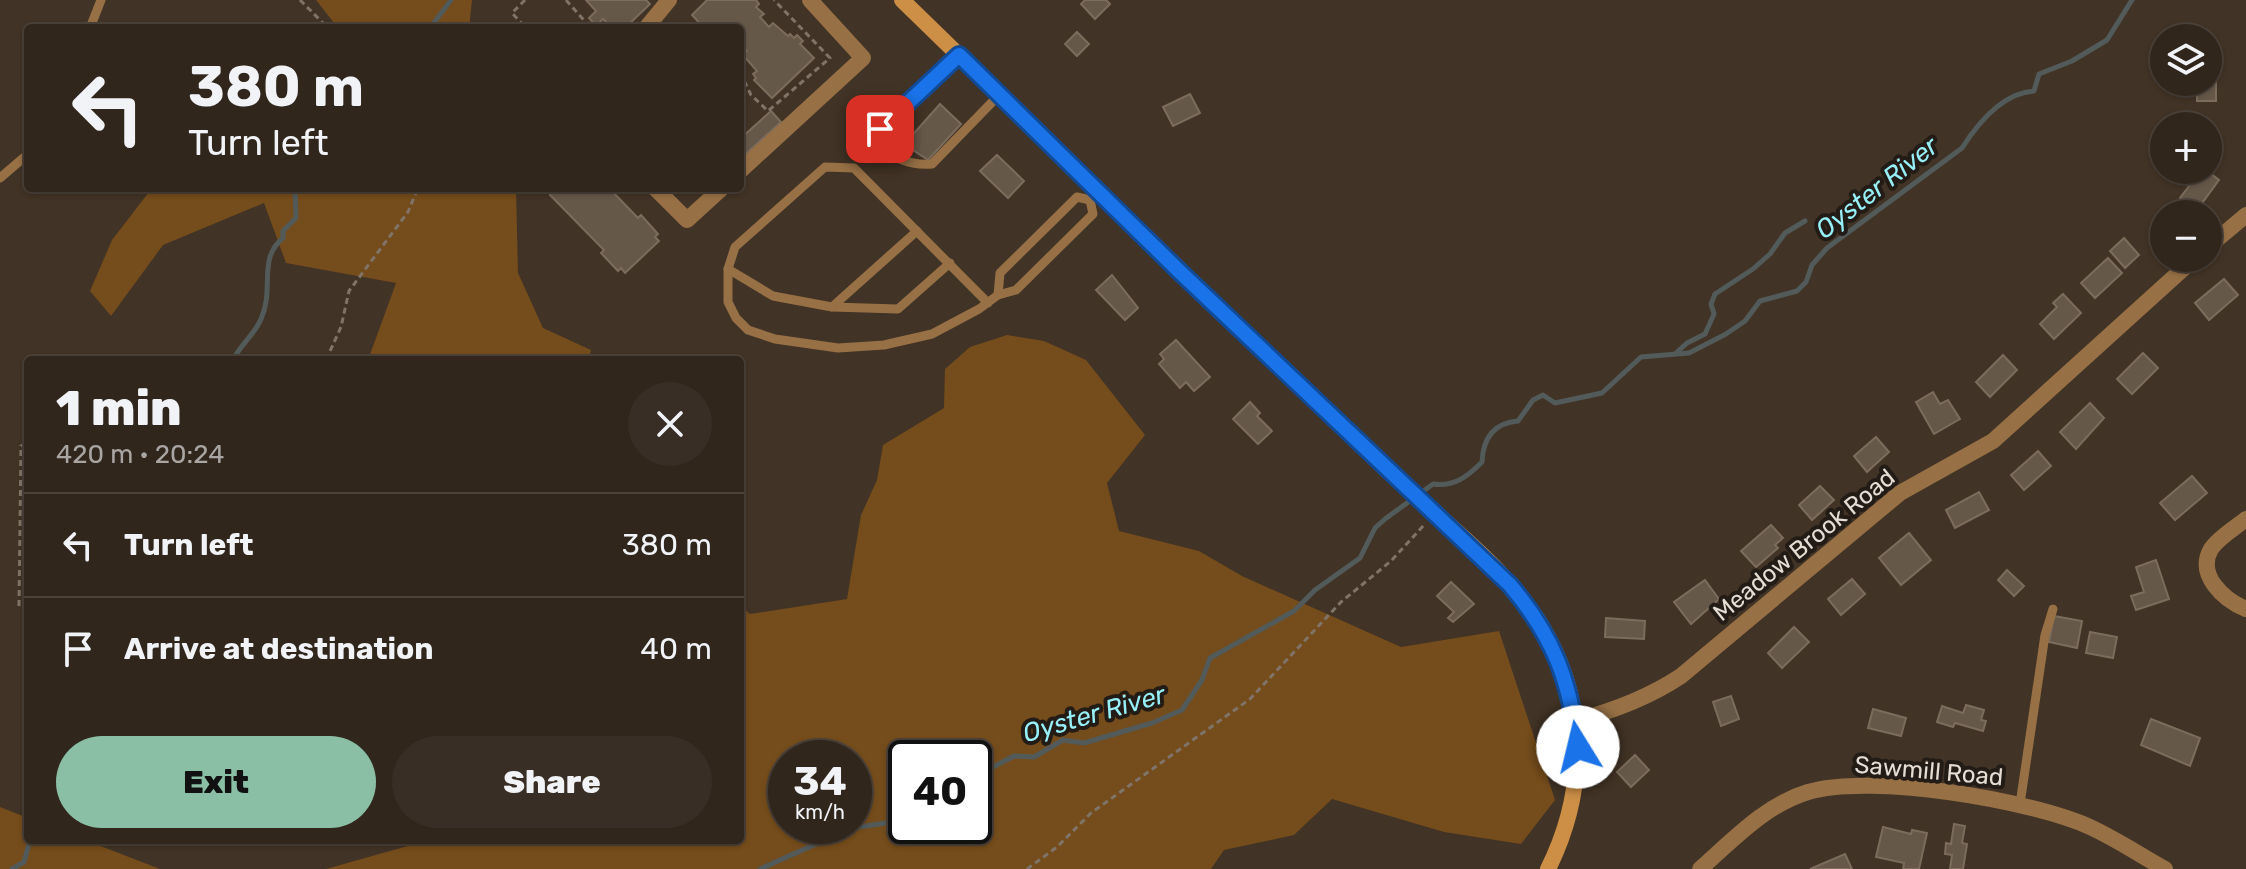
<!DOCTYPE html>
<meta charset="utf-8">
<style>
:root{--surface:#31261c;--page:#392e25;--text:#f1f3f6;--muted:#a8a5a3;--line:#4c433b;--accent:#8abfa5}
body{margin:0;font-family:Rubik,sans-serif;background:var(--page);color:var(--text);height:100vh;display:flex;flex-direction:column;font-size:30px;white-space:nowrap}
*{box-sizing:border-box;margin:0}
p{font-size:26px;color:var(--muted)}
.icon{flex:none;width:44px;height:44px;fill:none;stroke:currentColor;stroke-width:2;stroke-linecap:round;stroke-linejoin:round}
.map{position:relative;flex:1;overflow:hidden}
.drawer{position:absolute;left:24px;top:356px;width:720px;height:488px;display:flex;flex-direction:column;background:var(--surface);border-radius:8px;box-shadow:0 2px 6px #0004,0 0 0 2px var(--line)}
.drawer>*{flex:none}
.banner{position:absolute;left:24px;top:24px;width:720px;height:168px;border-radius:8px;box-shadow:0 2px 6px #0004,0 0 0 2px var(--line);background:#31261c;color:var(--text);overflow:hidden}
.controls{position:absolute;left:2150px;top:24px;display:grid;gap:16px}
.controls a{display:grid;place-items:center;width:72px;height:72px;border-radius:50%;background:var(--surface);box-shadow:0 2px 6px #0004,0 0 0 2px var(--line);font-size:40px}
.speed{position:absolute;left:768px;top:740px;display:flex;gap:16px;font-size:40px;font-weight:700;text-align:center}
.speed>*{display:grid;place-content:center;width:104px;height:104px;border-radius:50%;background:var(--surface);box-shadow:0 2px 6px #0004,0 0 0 2px var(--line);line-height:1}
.speed small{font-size:20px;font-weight:400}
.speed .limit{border:4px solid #111;border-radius:12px;background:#fff;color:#111}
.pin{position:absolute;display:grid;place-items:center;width:68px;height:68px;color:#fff;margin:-34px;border-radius:16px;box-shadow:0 4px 12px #0006}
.me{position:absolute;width:88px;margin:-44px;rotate:351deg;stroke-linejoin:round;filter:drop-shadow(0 0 6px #0008)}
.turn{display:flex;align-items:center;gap:28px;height:168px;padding:0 32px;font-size:36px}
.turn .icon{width:104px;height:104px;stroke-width:2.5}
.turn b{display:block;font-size:56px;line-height:68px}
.round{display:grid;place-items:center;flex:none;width:84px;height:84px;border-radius:42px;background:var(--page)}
.head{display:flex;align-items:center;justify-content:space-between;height:136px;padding:0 32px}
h1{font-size:48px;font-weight:800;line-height:60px}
.cta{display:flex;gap:16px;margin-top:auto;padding:16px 32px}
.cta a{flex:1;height:92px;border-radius:48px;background:var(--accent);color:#111;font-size:32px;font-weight:800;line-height:92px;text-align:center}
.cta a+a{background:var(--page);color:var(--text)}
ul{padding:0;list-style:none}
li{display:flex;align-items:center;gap:24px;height:104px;padding:0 32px;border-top:2px solid var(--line)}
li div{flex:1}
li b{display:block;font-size:30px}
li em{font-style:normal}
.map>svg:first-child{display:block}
.green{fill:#754c1b;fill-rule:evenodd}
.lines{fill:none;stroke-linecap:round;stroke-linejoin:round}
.stream{stroke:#525b5a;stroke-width:5}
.building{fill:#665849;stroke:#7b6c5c;stroke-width:2}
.path{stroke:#807468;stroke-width:3;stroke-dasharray:6 4;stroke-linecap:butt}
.lane{stroke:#977045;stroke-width:9}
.street{stroke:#977045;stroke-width:16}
.secondary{stroke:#cd8f46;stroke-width:16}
.route-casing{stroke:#114b97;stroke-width:20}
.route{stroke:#1a73e8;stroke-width:14}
.labels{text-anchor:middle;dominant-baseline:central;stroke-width:8;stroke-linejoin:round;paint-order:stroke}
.street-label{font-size:24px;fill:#e5ddd4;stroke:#231c16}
.water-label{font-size:26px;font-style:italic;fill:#97eff7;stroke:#231c16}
</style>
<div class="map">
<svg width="2246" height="869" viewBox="0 0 2246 869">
<rect width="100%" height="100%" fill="#413325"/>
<g class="green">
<polygon points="316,0 472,0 469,28 338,28"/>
<polygon points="152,188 516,188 518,273 543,328 591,350 589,360 368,360 396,283 286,263 264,203 163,245 111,316 90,291 112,240"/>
<path d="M1007 335 1044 341 1086 360 1145 435 1107 483 1119 531 1199 551 1242 576 1401 647 1499 631 1555 800 1521 844 1444 832 1332 799 1294 835 1224 850 1211 869H326L429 840H740V606L750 614 847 599 861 515 877 480 883 445 944 408 945 369 970 347ZM786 758H854V826H786ZM906 758H974V826H906Z"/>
<polygon points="0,807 28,818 28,840 85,840 160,869 0,869"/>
</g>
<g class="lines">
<g class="stream">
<polyline points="430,28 451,0"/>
<polyline points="1676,353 1687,343 1705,334 1714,314 1711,304 1715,294 1753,269 1770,254 1785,233 1805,221"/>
<path d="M233 360C240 345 255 334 261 319 275 289 257 259 283 238V231L296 218 295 188"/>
<path d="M974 777 1014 756 1034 757 1063 740 1084 743 1152 723 1182 710 1202 680 1210 658 1294 611 1315 590 1360 558 1375 528 1385 519 1433 484C1454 487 1467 477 1482 462 1483 439 1493 423 1518 421L1533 400 1543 395 1555 403 1602 393 1641 357 1689 353 1726 334 1745 321 1760 301 1797 291 1806 282 1812 265 1827 248 1962 148C1978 123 2002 93 2034 91L2039 74 2072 61 2107 40 2132 0"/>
<polyline points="12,869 24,862 30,840"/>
<polyline points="760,869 852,828 906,820"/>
</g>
</g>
<g class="building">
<polygon points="586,0 646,0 650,4 625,28 612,28 603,19 596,26 589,18 596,11"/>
<polygon points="707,0 756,0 759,4 756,7 764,14 760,17 769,27 773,23 788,36 790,34 794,38 797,35 803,41 800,44 814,58 772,98 754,80 756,78 753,74 757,71 743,55 747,51 740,43 740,28 704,28 692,15"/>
<polygon points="1085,0 1106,0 1110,4 1095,19 1081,4"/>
<polygon points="1077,32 1089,44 1077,56 1065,44"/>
<polygon points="2208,65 2216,65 2216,101 2197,101 2197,82 2208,82"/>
<polygon points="1190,94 1200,113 1173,126 1163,107"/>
<polygon points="940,104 961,124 928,160 910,148 912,146 907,141"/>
<polygon points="771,111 781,122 740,159 740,139"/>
<polygon points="997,155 1024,181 1008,198 980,171"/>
<polygon points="2190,170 2206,170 2219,180 2197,210 2180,198 2195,178 2188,173"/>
<polygon points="549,188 609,188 638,218 641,215 658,234 655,237 659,241 625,273 621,268 618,271 601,253 604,250 550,195"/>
<polygon points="2124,238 2139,255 2125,268 2110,251"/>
<polygon points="2108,258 2122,273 2095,298 2081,283"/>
<polygon points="1112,275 1138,308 1125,320 1096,290"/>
<polygon points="2224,279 2238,295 2209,320 2195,303"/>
<polygon points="2063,294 2081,313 2054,339 2040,324 2057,307 2053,303"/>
<polygon points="1176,340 1210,377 1194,391 1186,382 1180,388 1159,364 1164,359 1160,354"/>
<polygon points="2143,353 2158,368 2132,394 2117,379"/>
<polygon points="2003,355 2017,370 1990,397 1976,382"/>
<polygon points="1933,392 1940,404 1948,400 1960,419 1934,434 1916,402"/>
<polygon points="1250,402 1260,413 1257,416 1272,431 1258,444 1233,419"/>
<polygon points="2090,403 2104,418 2076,449 2060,432"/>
<polygon points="1876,437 1889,452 1867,472 1854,456"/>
<polygon points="2038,451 2051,466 2024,490 2011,475"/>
<polygon points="2192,476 2207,493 2175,520 2160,503"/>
<polygon points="1820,486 1834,500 1812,520 1799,505"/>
<polygon points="1979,492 1989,510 1955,528 1946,510"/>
<polygon points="1771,525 1783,538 1775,545 1778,548 1756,567 1741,551"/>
<polygon points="1909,533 1931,560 1901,585 1879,558"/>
<polygon points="2156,560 2169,599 2136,610 2131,596 2144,592 2136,567"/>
<polygon points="2007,570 2024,586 2014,596 1998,580"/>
<polygon points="1852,579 1865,594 1841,615 1828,599"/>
<polygon points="1705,580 1719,599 1691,624 1674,602"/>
<polygon points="1451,582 1474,604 1453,622 1448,618 1454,612 1437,596"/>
<polygon points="2054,616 2082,621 2077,648 2049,642"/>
<polygon points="1606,618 1645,621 1644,639 1605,637"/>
<polygon points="1794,627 1809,642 1782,668 1768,653"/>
<polygon points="2090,632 2117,637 2113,658 2086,653"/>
<polygon points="1731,696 1739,719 1721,726 1713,702"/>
<polygon points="1966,705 1984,710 1981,720 1986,721 1983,731 1955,723 1953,727 1937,722 1942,706 1963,713"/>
<polygon points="1873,709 1906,718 1901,736 1868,728"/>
<polygon points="2151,719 2200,738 2190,766 2141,745"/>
<polygon points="1635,755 1649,770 1631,787 1617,772"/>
<polygon points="1954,824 1965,826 1962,843 1967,844 1963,869 1950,869 1952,855 1945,854 1946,843 1951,844"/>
<polygon points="1883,827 1911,834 1912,830 1927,833 1919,869 1903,869 1904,863 1876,857"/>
<polygon points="1845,854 1852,869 1810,869"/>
</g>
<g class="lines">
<g class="path">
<polyline points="300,0 328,28"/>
<polyline points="525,0 512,13 526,28"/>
<polyline points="566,0 591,28"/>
<polyline points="740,72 751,95 768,111 830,58 774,0"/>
<polyline points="326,360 341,327 349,291 408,212 418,188"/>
<polyline points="19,606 21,446 28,443"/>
<polyline points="1027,869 1057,847 1091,813 1250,699 1341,602 1391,561 1425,524"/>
</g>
<g class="lane">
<polyline points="90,28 101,0"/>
<path d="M959 55 880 129 875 143C893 157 908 166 932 164L999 95"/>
<polyline points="0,178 28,154"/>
<polyline points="728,269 773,296 832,307 917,231"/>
<polyline points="998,295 1000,273 1077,197 1090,200"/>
<polyline points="988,303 854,168 825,167 735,247 728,269 728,302 736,318 748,330 775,339 838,348 884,345 932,334 979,309 998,295 1016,290 1093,214 1090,200"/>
<polyline points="832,307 898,309 950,263"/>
<polyline points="2020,804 2045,635 2053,609"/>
</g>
<g class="street">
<polyline points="646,28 669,0"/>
<polyline points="740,171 863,58 810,0"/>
<polyline points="655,188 687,220 722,188"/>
<polyline points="2208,247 2246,215"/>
<path d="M2246 519C2235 528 2219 537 2211 549 2196 575 2224 600 2246 609"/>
<path d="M1575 721C1613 711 1648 698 1681 676L1900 493 1993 441 2195 258"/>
<path d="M1700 869C1733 840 1765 805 1808 792 1871 773 2030 800 2090 827 2116 839 2140 855 2165 869"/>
</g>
<path class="secondary" d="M902 0C1045 139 1188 279 1333 416 1365 447 1397 478 1430 508 1472 545 1521 586 1548 637 1588 711 1585 795 1548 869"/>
</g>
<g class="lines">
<defs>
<path id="route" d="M880 129 959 55 1178 270 1510 585C1553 636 1570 680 1578 747"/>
</defs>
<use href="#route" class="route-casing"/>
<use href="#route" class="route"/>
</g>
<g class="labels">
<g class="street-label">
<text transform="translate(1804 545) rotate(-39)">Meadow Brook Road</text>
<text transform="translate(1929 771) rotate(5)">Sawmill Road</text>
</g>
<g class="water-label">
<text transform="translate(1877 188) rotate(-38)">Oyster River</text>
<text transform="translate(1094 714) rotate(-16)">Oyster River</text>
</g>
</g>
</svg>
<div class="controls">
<a><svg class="icon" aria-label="layers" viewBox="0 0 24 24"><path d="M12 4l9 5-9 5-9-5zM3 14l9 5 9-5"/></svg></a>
<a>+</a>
<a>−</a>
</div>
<div class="speed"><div>34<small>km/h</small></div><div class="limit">40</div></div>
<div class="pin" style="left:880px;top:129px;background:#d93025"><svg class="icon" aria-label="arrive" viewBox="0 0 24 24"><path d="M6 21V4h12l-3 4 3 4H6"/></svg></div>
<svg class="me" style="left:1578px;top:747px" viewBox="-20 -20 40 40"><circle r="19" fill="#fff"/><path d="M0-13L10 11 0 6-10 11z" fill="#1a73e8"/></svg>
<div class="banner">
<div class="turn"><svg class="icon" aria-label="left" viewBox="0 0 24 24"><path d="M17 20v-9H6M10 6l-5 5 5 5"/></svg><div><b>380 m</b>Turn left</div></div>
</div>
<section class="drawer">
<div class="head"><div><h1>1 min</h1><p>420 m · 20:24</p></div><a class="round"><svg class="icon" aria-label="close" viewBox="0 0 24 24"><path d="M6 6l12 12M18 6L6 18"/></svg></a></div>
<ul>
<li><svg class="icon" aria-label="left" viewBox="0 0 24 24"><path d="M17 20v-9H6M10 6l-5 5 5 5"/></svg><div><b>Turn left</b></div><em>380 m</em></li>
<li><svg class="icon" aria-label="arrive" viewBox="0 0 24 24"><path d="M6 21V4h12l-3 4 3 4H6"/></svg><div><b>Arrive at destination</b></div><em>40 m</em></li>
</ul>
<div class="cta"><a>Exit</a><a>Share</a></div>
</section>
</div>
